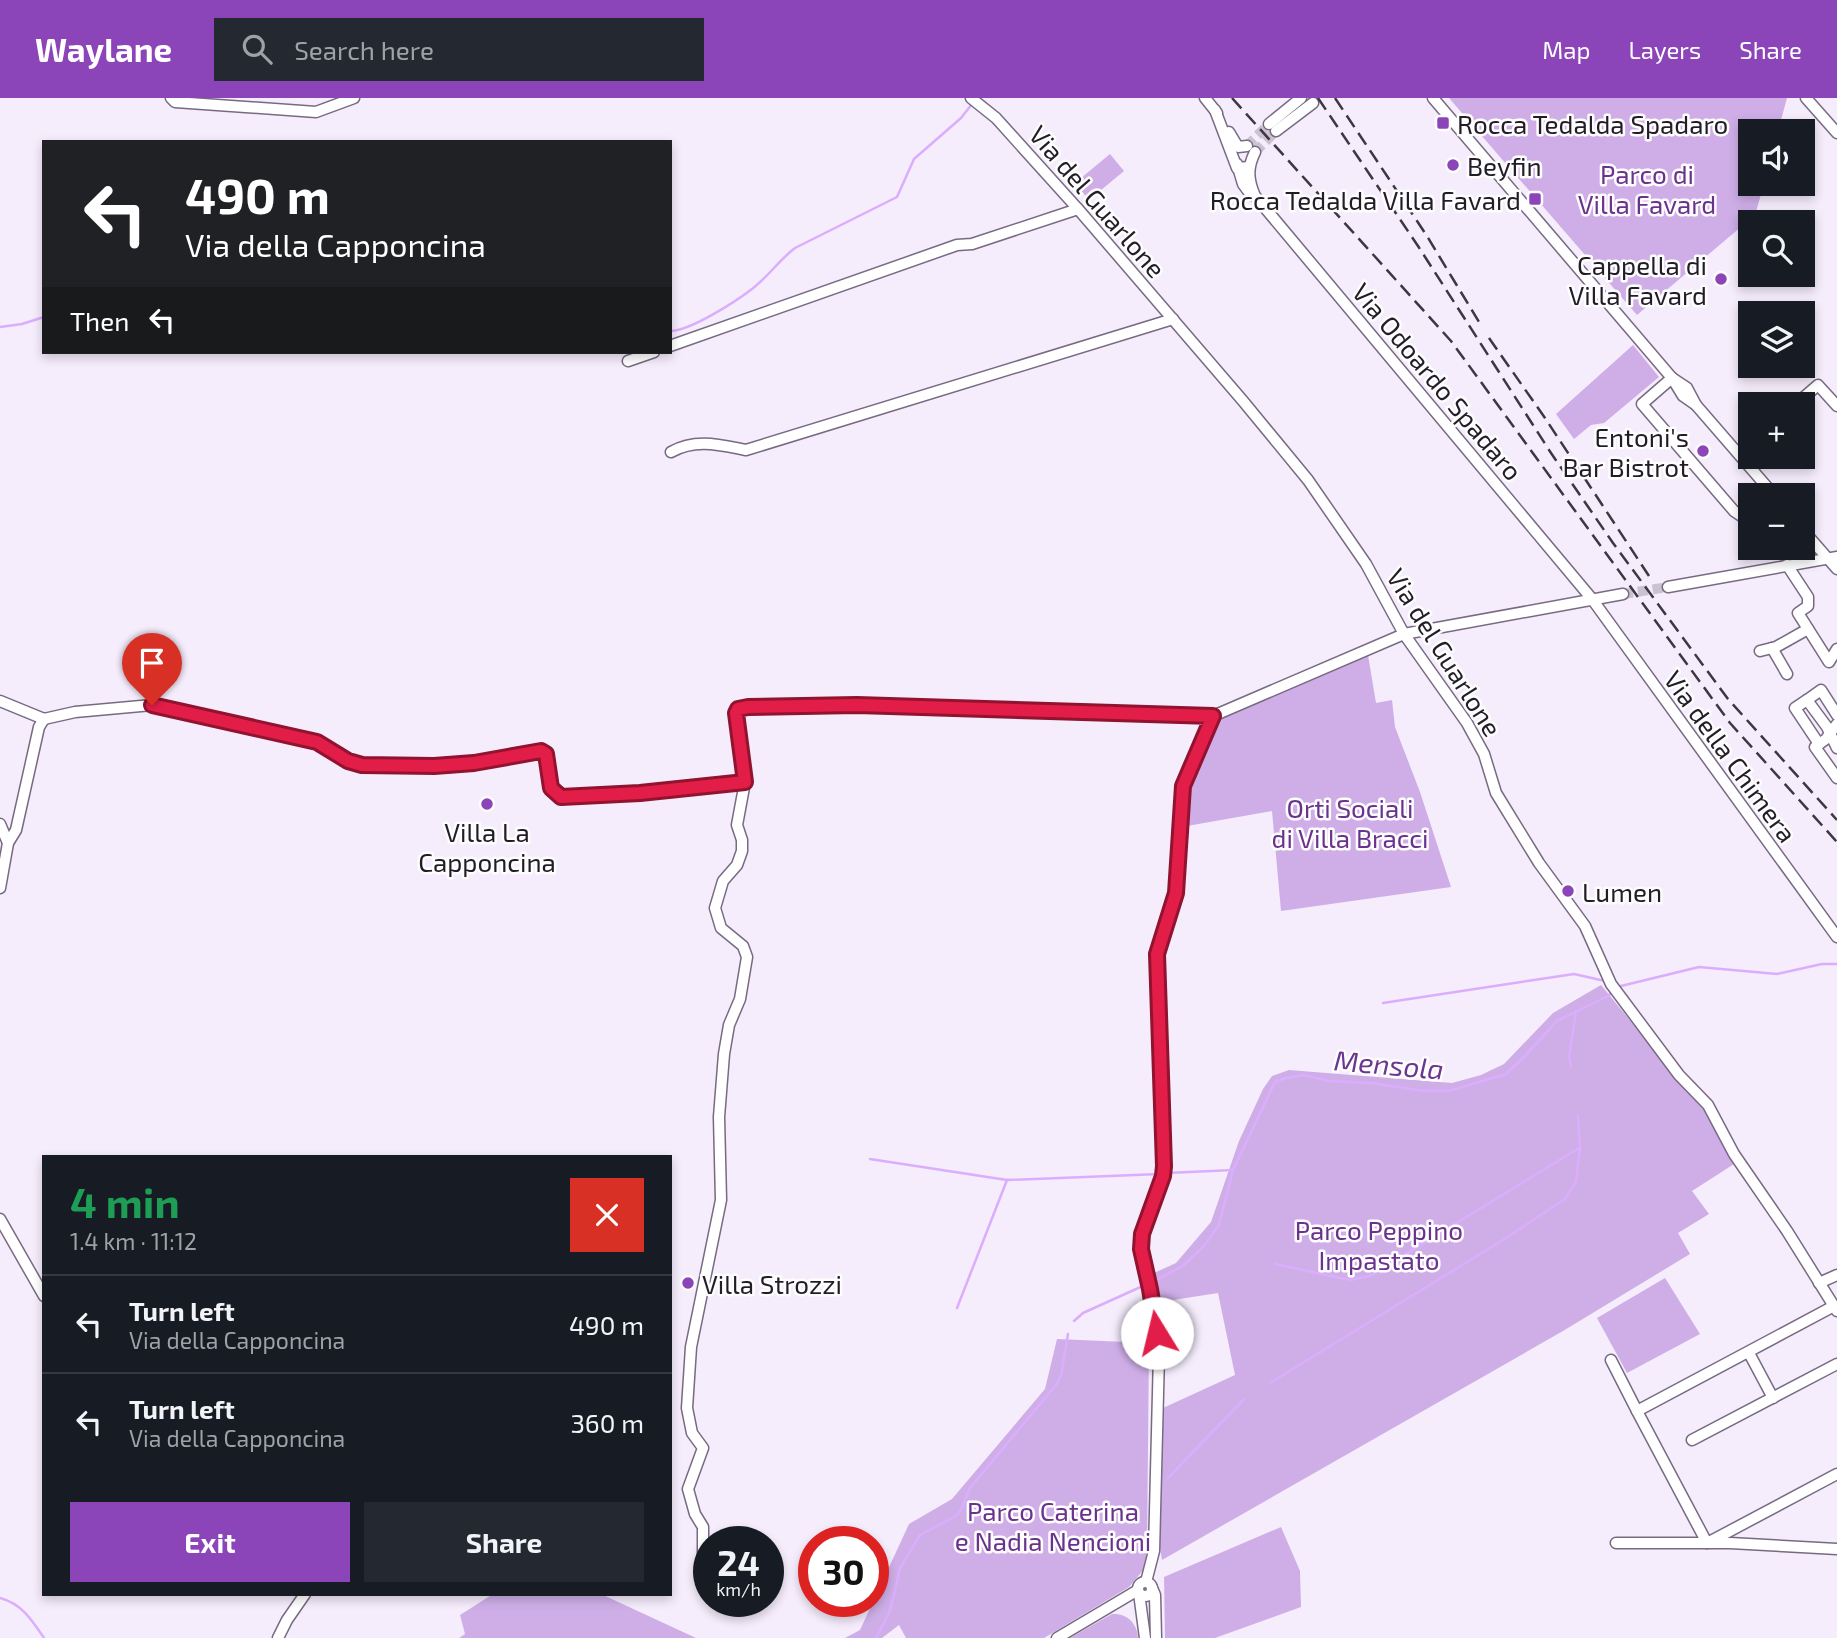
<!DOCTYPE html>
<meta charset="utf-8">
<style>
:root{--surface:#171b24;--page:#242831;--text:#f1f3f6;--muted:#9ea1a6;--line:#363941;--accent:#8c45b8}
body{margin:0;font-family:"Exo 2",sans-serif;background:var(--page);color:var(--text);height:100vh;display:flex;flex-direction:column;font-size:26px;white-space:nowrap}
*{box-sizing:border-box;margin:0}
p{font-size:23px;color:var(--muted)}
.icon{flex:none;width:38px;height:38px;fill:none;stroke:currentColor;stroke-width:2;stroke-linecap:round;stroke-linejoin:round}
.map{position:relative;flex:1;overflow:hidden}
.drawer{position:absolute;left:42px;top:1057px;width:630px;height:441px;display:flex;flex-direction:column;background:var(--surface);border-radius:0px;box-shadow:0 4px 10px #0003}
.drawer>*{flex:none}
.guide{position:absolute;left:42px;top:42px;width:630px;height:214px;border-radius:0px;box-shadow:0 4px 10px #0003;background:#202124;color:#fff;overflow:hidden}
.buttons{position:absolute;left:1738px;top:21px;display:grid;gap:14px}
.buttons a{display:grid;place-items:center;width:77px;height:77px;border-radius:0px;background:var(--surface);box-shadow:0 4px 10px #0003;font-size:35px}
.speed{position:absolute;left:693px;top:1428px;display:flex;gap:14px;font-size:35px;font-weight:700;text-align:center}
.speed>*{display:grid;place-content:center;width:91px;height:91px;border-radius:50%;background:var(--surface);box-shadow:0 4px 10px #0003;line-height:1}
.speed small{font-size:18px;font-weight:400}
.speed .limit{border:10px solid #d22;background:#fff;color:#111}
.pin{position:absolute;display:grid;place-items:center;width:60px;height:60px;color:#fff;margin:-72px -30px;border-radius:50% 50% 50% 0;rotate:-45deg;box-shadow:0 0 7px #0007}
.pin .icon{rotate:45deg}
.me{position:absolute;width:77px;margin:-38px;rotate:351deg;stroke-linejoin:round;filter:drop-shadow(0 0 5px #0008)}
.turn{display:flex;align-items:center;gap:24px;height:147px;padding:0 28px;font-size:32px}
.turn .icon{width:91px;height:91px;stroke-width:2.5}
.turn b{display:block;font-size:49px;line-height:60px}
.then{display:flex;align-items:center;height:66px;padding:0 28px;background:#0003;gap:14px;font-size:26px}
.round{display:grid;place-items:center;flex:none;width:74px;height:74px;border-radius:0px;background:var(--page)}
.summary{display:flex;align-items:center;justify-content:space-between;height:119px;padding:0 28px}
h1{font-size:42px;font-weight:700;line-height:52px;color:#1e9e55}
.cta{display:flex;gap:14px;margin-top:auto;padding:14px 28px}
.cta a{flex:1;height:80px;border-radius:0px;background:var(--accent);color:#fff;font-size:28px;font-weight:700;line-height:80px;text-align:center}
.cta a+a{background:var(--page);color:var(--text)}
ul{padding:0;list-style:none}
li{display:flex;align-items:center;gap:21px;height:98px;padding:0 28px;border-top:2px solid var(--line)}
li div{flex:1}
li b{display:block;font-size:26px}
li em{font-style:normal}
header{display:flex;align-items:center;gap:42px;box-sizing:border-box;height:98px;padding:0 35px;background:var(--accent);color:#fff}
header strong{font-size:33px}
nav{display:flex;gap:38px;margin-inline-start:auto;font-size:24px}
.search{width:490px;height:63px;background:var(--page);display:flex;align-items:center;gap:18px;box-sizing:border-box;padding:0 24px;border-radius:0px;color:var(--muted);font-size:26px}
.map>svg:first-child{display:block}
.green{fill:#cfaee8}
.lines{fill:none;stroke-linecap:round;stroke-linejoin:round}
.stream{stroke:#dbaefd;stroke-width:2.5}
.minor-tunnel{stroke:#cbc2d1;stroke-width:10;stroke-dasharray:10 5;stroke-linecap:butt}
.minor-casing{stroke:#776a82;stroke-width:13}
.minor{stroke:#fff;stroke-width:10}
.rail{stroke:#3d3741;stroke-width:2.5;stroke-dasharray:14 7;stroke-linecap:butt}
.route-casing{stroke:#92132f;stroke-width:18}
.route{stroke:#e11d48;stroke-width:12}
.poi-dot{fill:#8c45b8;stroke:#fdfdfd;stroke-width:2.5}
.labels{text-anchor:middle;dominant-baseline:central;stroke-width:5;stroke-linejoin:round;paint-order:stroke}
.poi-label{font-size:26px;fill:#221c26;stroke:#fdfdfd;text-anchor:start}
.park-label{font-size:26px;fill:#6a328c;stroke:#fdfdfd}
.street-label{font-size:26px;fill:#221c26;stroke:#fdfdfd}
.water-label{font-size:28px;font-style:italic;fill:#6c358f;stroke:#fdfdfd}
</style>
<header>
<strong>Waylane</strong>
<div class="search"><svg class="icon" aria-label="search" viewBox="0 0 24 24"><circle cx="10" cy="10" r="6"/><path d="M15 15l6 6"/></svg>Search here</div>
<nav><a>Map</a><a>Layers</a><a>Share</a></nav>
</header>
<div class="map">
<svg width="1837" height="1540" viewBox="0 0 1837 1540">
<rect width="100%" height="100%" fill="#f5ecfc"/>
<g class="green">
<polygon points="1449,0 1787,0 1778,33 1750,33 1750,86 1764,86 1755,117 1637,217"/>
<polygon points="1110,56 1124,73 1089,102 1075,85"/>
<polygon points="1633,247 1659,279 1604,325 1591,327 1574,341 1556,316"/>
<polygon points="1368,557 1376,605 1392,602 1395,629 1420,694 1451,789 1281,813 1272,713 1187,728 1188,684 1216,621"/>
<polygon points="1601,887 1726,1039 1734,1066 1692,1093 1709,1116 1678,1135 1690,1156 1563,1233 1162,1462 1157,1433 1163,1310 1235,1277 1218,1195 1160,1204 1154,1175 1176,1165 1211,1124 1239,1043 1263,991 1272,978 1289,972 1452,985 1481,977 1504,966 1553,915"/>
<polygon points="1665,1180 1700,1236 1627,1275 1597,1220"/>
<polygon points="1057,1241 1149,1245 1147,1456 1144,1471 1129,1489 1044,1540 906,1540 899,1527 882,1540 845,1540 860,1532 909,1426 952,1401 1045,1291"/>
<polygon points="1281,1429 1300,1473 1301,1509 1215,1540 1165,1540 1164,1479"/>
<polygon points="493,1496 601,1496 696,1540 459,1540 465,1536 460,1517"/>
<path d="M1112 1516C1127 1515 1137 1525 1138 1540H1070Z"/>
</g>
<g class="lines">
<g class="stream">
<polyline points="0,229 22,226 44,219"/>
<path d="M670 233C690 233 735 204 752 191 768 179 779 162 795 150L897 99 914 61 961 20 972 6"/>
<polyline points="1383,905 1574,876 1605,883"/>
<polyline points="1571,968 1569,960 1576,913"/>
<polyline points="870,1061 1007,1082 1160,1076"/>
<polyline points="1167,1075 1233,1072"/>
<polyline points="1275,1166 1350,1182 1370,1178 1579,1050"/>
<polyline points="1151,1185 1184,1167 1204,1148 1219,1127 1233,1072 1275,984 1286,980 1304,977 1329,983 1370,985 1424,993 1449,993 1506,976 1523,960 1557,923 1606,899 1621,888 1699,869 1777,876 1822,866 1837,866"/>
<polyline points="957,1210 1007,1082"/>
<polyline points="1074,1223 1083,1215 1145,1187"/>
<polyline points="1270,1285 1503,1142 1565,1101 1576,1084 1580,1050 1578,1018"/>
<polyline points="1168,1380 1244,1301"/>
<path d="M0 1500C22 1506 32 1522 44 1540"/>
<polyline points="876,1540 890,1513 900,1470 920,1437 956,1418 961,1412 970,1390 1056,1287 1061,1278 1068,1236"/>
</g>
<g class="minor-tunnel">
<polyline points="1247,48 1269,26"/>
<polyline points="1255,54 1276,33"/>
<polyline points="1623,496 1668,489"/>
</g>
<defs>
<g id="minor">
<polyline points="171,0 175,4 316,14 354,0"/>
<polyline points="971,0 996,20 1078,111 1243,303 1308,382 1366,466 1404,536 1467,625 1484,656 1496,695 1539,765 1585,828 1611,886 1679,977 1708,1007 1734,1056 1787,1133 1837,1213"/>
<polyline points="1205,0 1217,15"/>
<polyline points="1433,0 1672,280 1683,298 1696,307 1774,397"/>
<polyline points="1806,0 1837,35"/>
<polyline points="1215,12 1237,70 1249,69"/>
<polyline points="1269,26 1301,0"/>
<polyline points="1276,33 1313,5"/>
<polyline points="1229,34 1238,49 1247,48"/>
<path d="M1255 54C1247 70 1248 82 1255 98L1592 501 1837 839"/>
<polyline points="1237,66 1243,86 1251,97"/>
<polyline points="670,248 957,147 972,146 1078,111"/>
<polyline points="628,263 654,254"/>
<polyline points="1672,280 1642,306 1734,413 1743,419 1750,418"/>
<polyline points="1672,280 1687,290 1696,307"/>
<polyline points="1796,306 1818,287 1837,308"/>
<path d="M671 354C696 340 720 347 746 352L1173 221"/>
<polyline points="1739,355 1750,346"/>
<polyline points="1802,431 1837,471"/>
<polyline points="1787,467 1808,499 1808,508 1798,515 1829,564 1837,551"/>
<polyline points="1668,489 1837,459"/>
<polyline points="1772,550 1787,576"/>
<polyline points="1760,553 1776,549 1808,531"/>
<polyline points="1807,602 1821,592 1837,617"/>
<polyline points="0,603 44,621"/>
<polyline points="44,621 75,614 152,607 317,644 348,663 362,667 434,668 474,665 541,653 546,656 551,690 561,699 640,695 745,684"/>
<polyline points="1837,626 1826,641 1815,649 1837,680"/>
<polyline points="1819,646 1795,610 1807,602 1827,629 1837,650"/>
<polyline points="0,726 8,745 0,790"/>
<polyline points="8,745 16,732 39,629 44,621"/>
<polyline points="0,1121 44,1198"/>
<polyline points="1819,1185 1837,1177"/>
<polyline points="1749,1255 1773,1300"/>
<polyline points="1611,1262 1637,1313 1834,1208"/>
<polyline points="1637,1313 1707,1445"/>
<polyline points="1692,1342 1837,1266"/>
<polyline points="1711,1443 1837,1376"/>
<polyline points="1616,1445 1730,1445 1837,1451"/>
<polyline points="709,1472 703,1462 703,1429 695,1416 688,1391 703,1350 692,1335 687,1310 691,1249 721,1102 719,1019 724,956 729,927 740,901 747,859 743,848 721,830 715,810 723,783 737,767 742,753 742,742 737,727 745,684 736,622 738,611 857,607 1213,618 1404,536 1623,496"/>
<circle cx="1145" cy="1491" r="7"/>
<polyline points="1146,1484 1154,1453 1159,1256 1150,1191 1141,1151 1142,1136 1163,1078 1164,1068 1157,856 1176,795 1183,688 1213,618"/>
<polyline points="1152,1490 1155,1497 1156,1540"/>
<polyline points="1139,1495 1145,1540"/>
<polyline points="278,1540 287,1522 305,1496"/>
<polyline points="1057,1540 1138,1492"/>
</g>
</defs>
<use href="#minor" class="minor-casing"/>
<use href="#minor" class="minor"/>
<g class="rail">
<polyline points="1232,0 1451,243 1730,625 1837,744"/>
<polyline points="1318,0 1418,148 1551,355 1613,445 1728,601 1837,722"/>
<polyline points="1335,0 1427,138 1479,224"/>
<polyline points="1489,240 1545,320 1649,478"/>
</g>
</g>
<g class="lines">
<defs>
<polyline id="route" points="152,607 317,644 348,663 362,667 434,668 474,665 541,653 546,656 551,690 561,699 640,695 745,684 736,615 738,611 748,609 857,607 1213,618 1183,688 1176,795 1157,856 1164,1068 1163,1078 1142,1136 1141,1151 1150,1191 1157,1235"/>
</defs>
<use href="#route" class="route-casing"/>
<use href="#route" class="route"/>
</g>
<g class="poi-dot">
<rect x="1436" y="18" width="14" height="14" rx="3.5"/>
<circle cx="1453" cy="67" r="7"/>
<rect x="1528" y="94" width="14" height="14" rx="3.5"/>
<circle cx="1721" cy="181" r="7"/>
<circle cx="1703" cy="353" r="7"/>
<circle cx="487" cy="706" r="7"/>
<circle cx="1568" cy="793" r="7"/>
<circle cx="688" cy="1185" r="7"/>
</g>
<g class="labels">
<g class="poi-label">
<text x="1457" y="25">Rocca Tedalda Spadaro</text>
<text x="1467" y="67">Beyfin</text>
<text x="1521" y="101" text-anchor="end">Rocca Tedalda Villa Favard</text>
<text x="1707" y="166" text-anchor="end">Cappella di<tspan x="1707" dy="30">Villa Favard</tspan></text>
<text x="1689" y="338" text-anchor="end">Entoni's<tspan x="1689" dy="30">Bar Bistrot</tspan></text>
<text x="487" y="733" text-anchor="middle">Villa La<tspan x="487" dy="30">Capponcina</tspan></text>
<text x="1582" y="793">Lumen</text>
<text x="702" y="1185">Villa Strozzi</text>
</g>
<g class="park-label">
<text x="1647" y="75">Parco di<tspan x="1647" dy="30">Villa Favard</tspan></text>
<text x="1350" y="709">Orti Sociali<tspan x="1350" dy="30">di Villa Bracci</tspan></text>
<text x="1379" y="1131">Parco Peppino<tspan x="1379" dy="30">Impastato</tspan></text>
<text x="1053" y="1412">Parco Caterina<tspan x="1053" dy="30">e Nadia Nencioni</tspan></text>
</g>
<g class="street-label">
<text transform="translate(1098 103) rotate(49)">Via del Guarlone</text>
<text transform="translate(1438 283) rotate(50)">Via Odoardo Spadaro</text>
<text transform="translate(1445 554) rotate(58)">Via del Guarlone</text>
<text transform="translate(1731 658) rotate(54)">Via della Chimera</text>
</g>
<g class="water-label">
<text transform="translate(1389 966) rotate(5)">Mensola</text>
</g>
</g>
</svg>
<div class="buttons">
<a><svg class="icon" aria-label="sound" viewBox="0 0 24 24"><path d="M4 9h4l5-4v14l-5-4H4zM17 9q2 3 0 6"/></svg></a>
<a><svg class="icon" aria-label="search" viewBox="0 0 24 24"><circle cx="10" cy="10" r="6"/><path d="M15 15l6 6"/></svg></a>
<a><svg class="icon" aria-label="layers" viewBox="0 0 24 24"><path d="M12 4l9 5-9 5-9-5zM3 14l9 5 9-5"/></svg></a>
<a>+</a>
<a>−</a>
</div>
<div class="speed"><div>24<small>km/h</small></div><div class="limit">30</div></div>
<div class="pin" style="left:152px;top:607px;background:#d93025"><svg class="icon" aria-label="arrive" viewBox="0 0 24 24"><path d="M6 21V4h12l-3 4 3 4H6"/></svg></div>
<svg class="me" style="left:1157px;top:1235px" viewBox="-20 -20 40 40"><circle r="19" fill="#fff"/><path d="M0-13L10 11 0 6-10 11z" fill="#e11d48"/></svg>
<div class="guide">
<div class="turn"><svg class="icon" aria-label="left" viewBox="0 0 24 24"><path d="M17 20v-9H6M10 6l-5 5 5 5"/></svg><div><b>490 m</b>Via della Capponcina</div></div>
<div class="then">Then<svg class="icon" aria-label="left" viewBox="0 0 24 24"><path d="M17 20v-9H6M10 6l-5 5 5 5"/></svg></div>
</div>
<section class="drawer">
<div class="summary"><div><h1>4 min</h1><p>1.4 km · 11:12</p></div><a class="round" style="background:#d93025;color:#fff"><svg class="icon" aria-label="close" viewBox="0 0 24 24"><path d="M6 6l12 12M18 6L6 18"/></svg></a></div>
<ul>
<li><svg class="icon" aria-label="left" viewBox="0 0 24 24"><path d="M17 20v-9H6M10 6l-5 5 5 5"/></svg><div><b>Turn left</b><p>Via della Capponcina</p></div><em>490 m</em></li>
<li><svg class="icon" aria-label="left" viewBox="0 0 24 24"><path d="M17 20v-9H6M10 6l-5 5 5 5"/></svg><div><b>Turn left</b><p>Via della Capponcina</p></div><em>360 m</em></li>
</ul>
<div class="cta"><a>Exit</a><a>Share</a></div>
</section>
</div>
